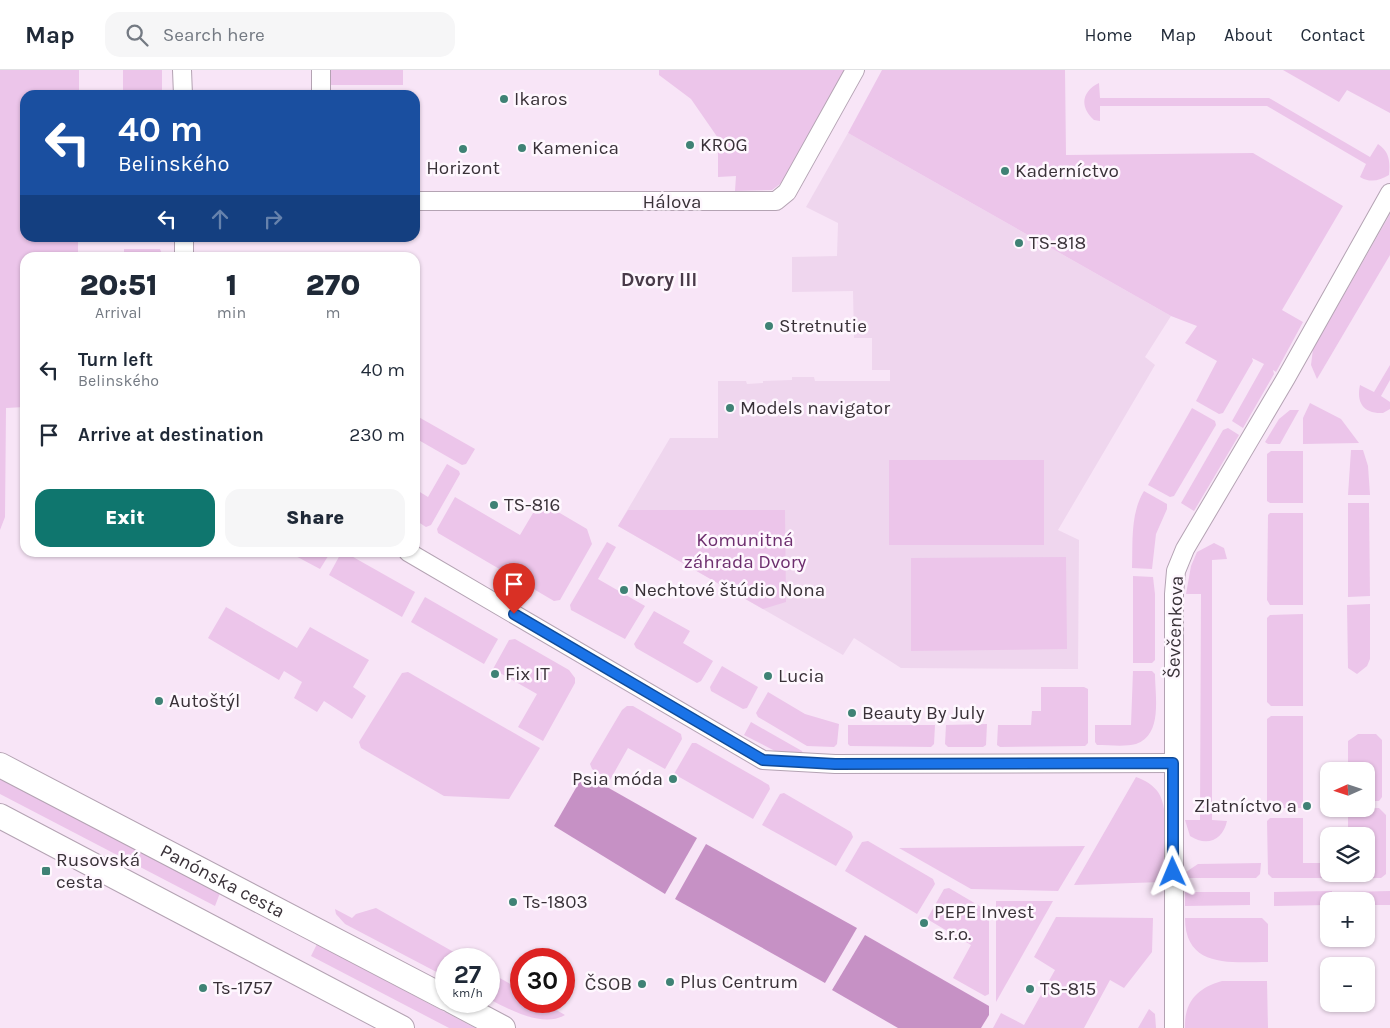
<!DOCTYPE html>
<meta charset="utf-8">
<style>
:root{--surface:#fff;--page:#f6f6f7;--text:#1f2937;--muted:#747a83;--line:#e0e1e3;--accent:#0f766e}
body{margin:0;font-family:Karla,sans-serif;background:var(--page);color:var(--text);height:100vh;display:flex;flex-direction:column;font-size:19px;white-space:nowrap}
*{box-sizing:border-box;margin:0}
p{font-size:16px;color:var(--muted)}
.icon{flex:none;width:28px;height:28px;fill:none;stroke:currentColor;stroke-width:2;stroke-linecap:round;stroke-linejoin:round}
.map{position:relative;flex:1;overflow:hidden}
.details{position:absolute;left:20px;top:182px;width:400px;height:305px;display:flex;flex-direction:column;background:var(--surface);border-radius:15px;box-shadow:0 1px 4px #0004}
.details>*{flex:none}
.guide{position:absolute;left:20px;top:20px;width:400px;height:152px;border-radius:15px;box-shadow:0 1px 4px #0004;background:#1a4fa0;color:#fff;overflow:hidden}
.needle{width:32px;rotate:267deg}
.buttons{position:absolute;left:1320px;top:692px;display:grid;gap:10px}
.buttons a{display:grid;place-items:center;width:55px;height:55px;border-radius:10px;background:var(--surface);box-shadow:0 1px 4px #0004;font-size:25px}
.speed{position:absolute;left:435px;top:878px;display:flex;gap:10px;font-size:25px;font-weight:700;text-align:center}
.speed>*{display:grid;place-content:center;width:65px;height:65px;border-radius:50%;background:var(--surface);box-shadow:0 1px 4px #0004;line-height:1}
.speed small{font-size:12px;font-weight:400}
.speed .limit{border:8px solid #d22;background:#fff;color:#111}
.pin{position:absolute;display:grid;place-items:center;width:42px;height:42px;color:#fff;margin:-51px -21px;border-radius:50% 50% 50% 0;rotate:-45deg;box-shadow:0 0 5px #0007}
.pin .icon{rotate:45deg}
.me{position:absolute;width:55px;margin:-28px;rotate:359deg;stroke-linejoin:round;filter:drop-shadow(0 0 4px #0008)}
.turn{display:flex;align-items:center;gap:18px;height:105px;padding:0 15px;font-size:22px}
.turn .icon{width:65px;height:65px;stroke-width:2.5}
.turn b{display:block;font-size:35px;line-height:42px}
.lanes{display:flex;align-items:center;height:48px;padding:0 15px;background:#0003;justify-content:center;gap:25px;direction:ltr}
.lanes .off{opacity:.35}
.eta{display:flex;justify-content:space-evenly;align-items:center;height:85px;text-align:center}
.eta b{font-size:30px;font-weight:800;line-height:35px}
.cta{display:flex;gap:10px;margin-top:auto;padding:10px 15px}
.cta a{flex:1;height:58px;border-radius:15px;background:var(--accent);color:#fff;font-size:20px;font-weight:800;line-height:58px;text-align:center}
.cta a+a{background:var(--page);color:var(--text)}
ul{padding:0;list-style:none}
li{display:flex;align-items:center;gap:15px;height:65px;padding:0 15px}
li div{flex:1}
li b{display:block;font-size:19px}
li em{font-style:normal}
header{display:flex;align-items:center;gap:30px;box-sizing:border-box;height:70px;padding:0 25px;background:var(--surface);border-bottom:1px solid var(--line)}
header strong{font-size:24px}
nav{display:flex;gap:28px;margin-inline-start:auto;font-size:18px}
.search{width:350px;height:45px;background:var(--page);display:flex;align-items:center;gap:12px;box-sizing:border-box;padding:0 18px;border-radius:15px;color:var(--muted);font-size:19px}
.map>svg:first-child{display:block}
.built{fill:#efd6ee}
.green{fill:#ecc5ea}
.forest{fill:#c691c5}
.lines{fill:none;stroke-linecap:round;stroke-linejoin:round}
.street-casing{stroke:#b4a3b3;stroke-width:20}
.secondary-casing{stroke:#b4a3b3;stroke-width:26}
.street{stroke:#fff;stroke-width:18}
.secondary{stroke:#fff;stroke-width:24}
.route-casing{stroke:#114b97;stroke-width:12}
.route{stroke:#1a73e8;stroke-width:9}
.poi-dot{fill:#3f8275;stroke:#fef7fe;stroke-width:2}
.labels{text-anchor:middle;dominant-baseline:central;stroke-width:5;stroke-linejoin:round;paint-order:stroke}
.poi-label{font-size:19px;fill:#393138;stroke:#fef7fe;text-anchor:start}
.street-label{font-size:19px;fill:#393138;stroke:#fef7fe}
.park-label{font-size:19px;fill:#6d2e6e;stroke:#fef7fe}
.neighbourhood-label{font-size:20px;font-weight:bold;fill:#493b49;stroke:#fef7fe}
</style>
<header>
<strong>Map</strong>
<div class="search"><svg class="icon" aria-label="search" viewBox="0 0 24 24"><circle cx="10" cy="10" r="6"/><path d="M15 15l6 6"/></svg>Search here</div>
<nav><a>Home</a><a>Map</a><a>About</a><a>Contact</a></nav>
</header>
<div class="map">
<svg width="1390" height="958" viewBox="0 0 1390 958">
<rect width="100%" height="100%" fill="#f8e5f7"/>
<polygon class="built" points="848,63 1171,246 1145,287 1155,295 1058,460 1079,470 1078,599 901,598 854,568 843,585 618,456 670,368 718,368 718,311 746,311 747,314 763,313 763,311 792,310 792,307 814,307 815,311 890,311 890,300 872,300 872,268 854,268 853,221 792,222 792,187 837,186 838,153 806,137"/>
<g class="green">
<polygon points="0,0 79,0 79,25 25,25 25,168 78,168 78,187 25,188 25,337 6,338 5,447 0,460"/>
<rect x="123" y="0" width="39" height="25"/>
<rect x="331" y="0" width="72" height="15"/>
<polygon points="659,0 847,0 784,111 772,120 735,121 736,106 718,107 718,68 691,29 659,5"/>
<polygon points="882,0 1065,0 1066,85 1253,83 1343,136 1282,240 1303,252 1276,302 1273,300 1274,304 1243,358 1232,351 1264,294 1252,288 1253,291 1223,343 1219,344 1196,331 1217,291 1185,273 1197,256 1171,246 848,63"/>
<polygon points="1283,0 1390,0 1390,43 1347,20 1339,32"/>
<path d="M1099 13 1100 28H1269L1370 87 1378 74C1390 82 1390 92 1389 105 1379 111 1370 113 1360 107L1366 94 1267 36H1100V51L1094 50C1079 37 1082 21 1099 13Z"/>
<polygon points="1390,144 1390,185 1317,309 1311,295 1313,279"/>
<polygon points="124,179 160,179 163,187 124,187"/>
<path d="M1390 295V310L1381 326 1390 332V339L1383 343C1364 344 1356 333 1360 315L1374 322Z"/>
<polygon points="1310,333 1341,349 1359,373 1303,374 1303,348"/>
<polygon points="1192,338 1215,351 1216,355 1174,426 1170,427 1148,415"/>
<polygon points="1290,340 1299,340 1280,374 1268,374 1265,372 1279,349"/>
<polygon points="415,345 475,379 466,394 462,395 415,368"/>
<polygon points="1228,358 1239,365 1194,441 1181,433 1223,360"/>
<polygon points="1351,380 1363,380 1368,396 1370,425 1348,425"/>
<polygon points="1271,381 1303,381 1303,433 1270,433 1267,431 1267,384"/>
<rect x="889" y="390" width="155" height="85"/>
<polygon points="447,394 459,401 460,404 431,455 426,457 415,450 415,419 428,427"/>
<path d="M1144 421 1167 434V439L1156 464 1152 499 1132 498C1133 473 1130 444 1144 421Z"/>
<polygon points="455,427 520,465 533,443 553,439 587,459 592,474 560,530 554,531 438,463 437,459"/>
<polygon points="1348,433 1369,433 1370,526 1348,527"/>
<polygon points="628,440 785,440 786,532 763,539 618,456"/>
<polygon points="1270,443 1303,443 1303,535 1270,535 1267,530 1268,445"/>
<polygon points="607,472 616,477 598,509 645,536 625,569 571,540 570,535"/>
<path d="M1214 473 1224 478 1227 489 1212 490V750L1227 751C1223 770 1207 777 1190 766L1185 750H1200L1201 524H1186L1191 496 1197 482Z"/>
<polygon points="290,483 330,482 330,483 320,499"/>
<polygon points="341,483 346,483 415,522 402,547 329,505"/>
<polygon points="1066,487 1067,579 911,581 911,488"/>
<polygon points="1133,506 1153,507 1155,524 1155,590 1152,593 1133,593"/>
<polygon points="425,527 498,569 484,594 411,552"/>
<polygon points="1370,534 1370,589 1367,596 1357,604 1348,598 1347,535"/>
<polygon points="226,537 297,578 310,557 369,590 353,617 366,626 352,649 324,631 317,642 294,628 302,612 284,601 279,610 208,568"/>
<polygon points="654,541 690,561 683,573 713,591 701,611 697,613 636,578 634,574"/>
<polygon points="1303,544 1303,636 1271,636 1267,632 1267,548 1270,545"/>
<polygon points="515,569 569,600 575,608 575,613 543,671 518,657 537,624 493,599 509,570"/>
<polygon points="722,596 758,617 747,638 743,639 711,621 710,617"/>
<path d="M1133 601H1152L1155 604C1155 626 1163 665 1136 674 1125 677 1109 675 1097 675L1095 672V655H1131Z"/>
<polygon points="408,602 540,678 509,729 444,726 361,678 359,672 402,603"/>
<polygon points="1041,617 1084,617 1088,619 1088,673 1085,676 1000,677 997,675 998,655 1031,655 1032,641 1041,641"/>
<polygon points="768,622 805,644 839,654 837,674 834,677 807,676 758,647 756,643"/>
<polygon points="627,636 633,636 681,664 682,669 665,699 628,678 610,710 592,699 590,694 622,640"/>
<polygon points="1271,646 1303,646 1303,738 1270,738 1267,734 1267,649"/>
<polygon points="751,652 802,681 803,684 775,681 744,665"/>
<polygon points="987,654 986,675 983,677 948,677 945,674 946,655"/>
<polygon points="848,655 935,655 934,674 931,677 850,676 848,674"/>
<polygon points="1358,664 1376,664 1382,670 1382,727 1379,731 1366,731 1366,701 1348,701 1348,671"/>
<polygon points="692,673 696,673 769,715 770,719 753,749 674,704"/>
<path d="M1136 707C1145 710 1153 715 1158 722 1171 740 1163 790 1163 812L1074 815Z"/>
<polygon points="0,709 220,823 215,836 0,724"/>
<polygon points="784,723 851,762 853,767 836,796 762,755 780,724"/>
<polygon points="1379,738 1386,745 1386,804 1381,808 1348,808 1348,804 1366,804 1366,766 1348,766 1348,742 1351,739"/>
<polygon points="1270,748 1303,748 1303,793 1329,793 1329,804 1339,804 1339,808 1272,808 1268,804 1267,751"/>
<polygon points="868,771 933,809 935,814 917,844 845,801 862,772"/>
<polygon points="1085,776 1058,821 971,819 899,778"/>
<polygon points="1261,793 1260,804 1256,808 1185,808 1186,802 1198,794"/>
<polygon points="949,818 988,841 989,844 989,924 985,926 953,908 971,875 927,849 944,819"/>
<polygon points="1332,821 1332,831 1329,831 1329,835 1274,836 1274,822"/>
<polygon points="1390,821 1390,835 1366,835 1366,831 1347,831 1347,822"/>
<polygon points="1185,822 1250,822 1250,835 1185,836"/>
<polygon points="996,831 1053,831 996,932"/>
<polygon points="376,838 466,889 446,889 446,907 345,854 336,844 335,839 352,848 356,844"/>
<polygon points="1056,847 1153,848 1152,882 1124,918 1110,910 1084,958 993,958 1001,943 1024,955 1055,900 1034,887"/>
<path d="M1185 848H1262L1268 854V892C1232 892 1185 899 1185 848Z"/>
<polygon points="317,874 475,958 449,958 311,886"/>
<path d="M489 902 521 920V931H541L565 945C543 958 510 940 489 929Z"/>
<path d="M1222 911H1267L1268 958H1185C1184 932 1197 918 1222 911Z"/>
<polygon points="1149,939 1155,944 1156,958 1138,958"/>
</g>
<g class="forest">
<polygon points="584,704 697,768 665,824 554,756"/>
<polygon points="706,774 857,858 825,913 675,829"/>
<polygon points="865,865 989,936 989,945 981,958 898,958 832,920"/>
</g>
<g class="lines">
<defs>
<g id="street">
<polyline points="182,0 183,25"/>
<polyline points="321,25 321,0"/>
<polyline points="415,131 776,131 787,122 855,0"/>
<polyline points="184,168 184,188"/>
<polyline points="408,482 763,690 835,694 1173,693"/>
<polyline points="1174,958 1174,524 1176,501 1185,479 1286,308 1390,123"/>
</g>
<g id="secondary">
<path id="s1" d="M0 695 446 928"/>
<polyline points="0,746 402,958"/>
<polyline points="452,931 503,958"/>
</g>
</defs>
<use href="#street" class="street-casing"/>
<use href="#secondary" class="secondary-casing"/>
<use href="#street" class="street"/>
<use href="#secondary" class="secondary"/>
</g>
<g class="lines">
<defs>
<polyline id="route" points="514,544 763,690 835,694 1173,693 1173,802"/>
</defs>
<use href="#route" class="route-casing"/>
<use href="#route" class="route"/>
</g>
<g class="poi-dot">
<circle cx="504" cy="29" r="5"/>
<circle cx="690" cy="75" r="5"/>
<circle cx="522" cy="78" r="5"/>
<circle cx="463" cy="79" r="5"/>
<circle cx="1005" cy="101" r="5"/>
<circle cx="1019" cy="173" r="5"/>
<circle cx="769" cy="256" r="5"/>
<circle cx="730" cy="338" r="5"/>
<circle cx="494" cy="435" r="5"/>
<circle cx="624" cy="520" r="5"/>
<circle cx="495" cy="604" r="5"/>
<circle cx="768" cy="606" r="5"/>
<circle cx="159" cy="631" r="5"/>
<circle cx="852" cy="643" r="5"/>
<circle cx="673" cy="709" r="5"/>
<circle cx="1307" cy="736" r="5"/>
<rect x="41" y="796" width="10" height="10" rx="2.5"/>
<circle cx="513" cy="832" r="5"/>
<circle cx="924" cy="853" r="5"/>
<circle cx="670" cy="912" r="5"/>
<circle cx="642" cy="914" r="5"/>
<circle cx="203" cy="918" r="5"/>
<circle cx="1030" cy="919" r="5"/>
</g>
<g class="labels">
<g class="poi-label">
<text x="514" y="29">Ikaros</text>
<text x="700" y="75">KROG</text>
<text x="532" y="78">Kamenica</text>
<text x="463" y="98" text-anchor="middle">Horizont</text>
<text x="1015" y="101">Kaderníctvo</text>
<text x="1029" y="173">TS-818</text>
<text x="779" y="256">Stretnutie</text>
<text x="740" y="338">Models navigator</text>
<text x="504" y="435">TS-816</text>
<text x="634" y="520">Nechtové štúdio Nona</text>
<text x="505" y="604">Fix IT</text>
<text x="778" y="606">Lucia</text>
<text x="169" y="631">Autoštýl</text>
<text x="862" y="643">Beauty By July</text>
<text x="663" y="709" text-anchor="end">Psia móda</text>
<text x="1297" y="736" text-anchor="end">Zlatníctvo a</text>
<text x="56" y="790">Rusovská<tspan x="56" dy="22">cesta</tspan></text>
<text x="523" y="832">Ts-1803</text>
<text x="934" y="842">PEPE Invest<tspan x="934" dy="22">s.r.o.</tspan></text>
<text x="680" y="912">Plus Centrum</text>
<text x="632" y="914" text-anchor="end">ČSOB</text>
<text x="213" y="918">Ts-1757</text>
<text x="1040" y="919">TS-815</text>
</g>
<g class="street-label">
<text x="672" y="132">Hálova</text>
<text transform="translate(1175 557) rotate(-88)">Ševčenkova</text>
<text stroke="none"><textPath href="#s1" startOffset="251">Panónska cesta</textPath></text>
</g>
<g class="park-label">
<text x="745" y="470">Komunitná<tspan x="745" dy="22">záhrada Dvory</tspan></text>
</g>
<g class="neighbourhood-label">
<text x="659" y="209">Dvory III</text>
</g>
</g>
</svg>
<div class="buttons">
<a><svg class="needle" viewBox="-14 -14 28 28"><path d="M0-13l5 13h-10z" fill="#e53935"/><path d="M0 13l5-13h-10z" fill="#747a83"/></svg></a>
<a><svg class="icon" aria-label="layers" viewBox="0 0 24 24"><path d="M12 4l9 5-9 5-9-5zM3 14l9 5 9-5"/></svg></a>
<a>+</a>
<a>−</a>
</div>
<div class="speed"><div>27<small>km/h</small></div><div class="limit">30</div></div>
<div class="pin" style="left:514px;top:544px;background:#d93025"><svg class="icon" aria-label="arrive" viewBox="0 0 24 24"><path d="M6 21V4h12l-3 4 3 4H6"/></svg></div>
<svg class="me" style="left:1173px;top:802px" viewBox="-20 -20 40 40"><path d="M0-17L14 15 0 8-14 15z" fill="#1a73e8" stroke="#fff" stroke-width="4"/></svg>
<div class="guide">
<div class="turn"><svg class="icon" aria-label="left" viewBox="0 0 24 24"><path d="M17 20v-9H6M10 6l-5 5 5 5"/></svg><div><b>40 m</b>Belinského</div></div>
<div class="lanes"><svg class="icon" aria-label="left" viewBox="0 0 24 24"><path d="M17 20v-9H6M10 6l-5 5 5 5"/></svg><svg class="icon off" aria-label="ahead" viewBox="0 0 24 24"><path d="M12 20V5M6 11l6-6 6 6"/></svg><svg class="icon off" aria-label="right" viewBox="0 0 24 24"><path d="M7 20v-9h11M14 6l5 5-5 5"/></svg></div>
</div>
<section class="details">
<div class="eta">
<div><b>20:51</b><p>Arrival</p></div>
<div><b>1</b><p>min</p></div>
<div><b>270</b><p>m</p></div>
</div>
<ul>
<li><svg class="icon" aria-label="left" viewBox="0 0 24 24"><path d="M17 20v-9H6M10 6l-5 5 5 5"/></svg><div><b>Turn left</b><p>Belinského</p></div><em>40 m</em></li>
<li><svg class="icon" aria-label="arrive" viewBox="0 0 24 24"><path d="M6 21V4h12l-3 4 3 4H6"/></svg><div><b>Arrive at destination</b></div><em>230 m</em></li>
</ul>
<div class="cta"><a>Exit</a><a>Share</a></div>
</section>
</div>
